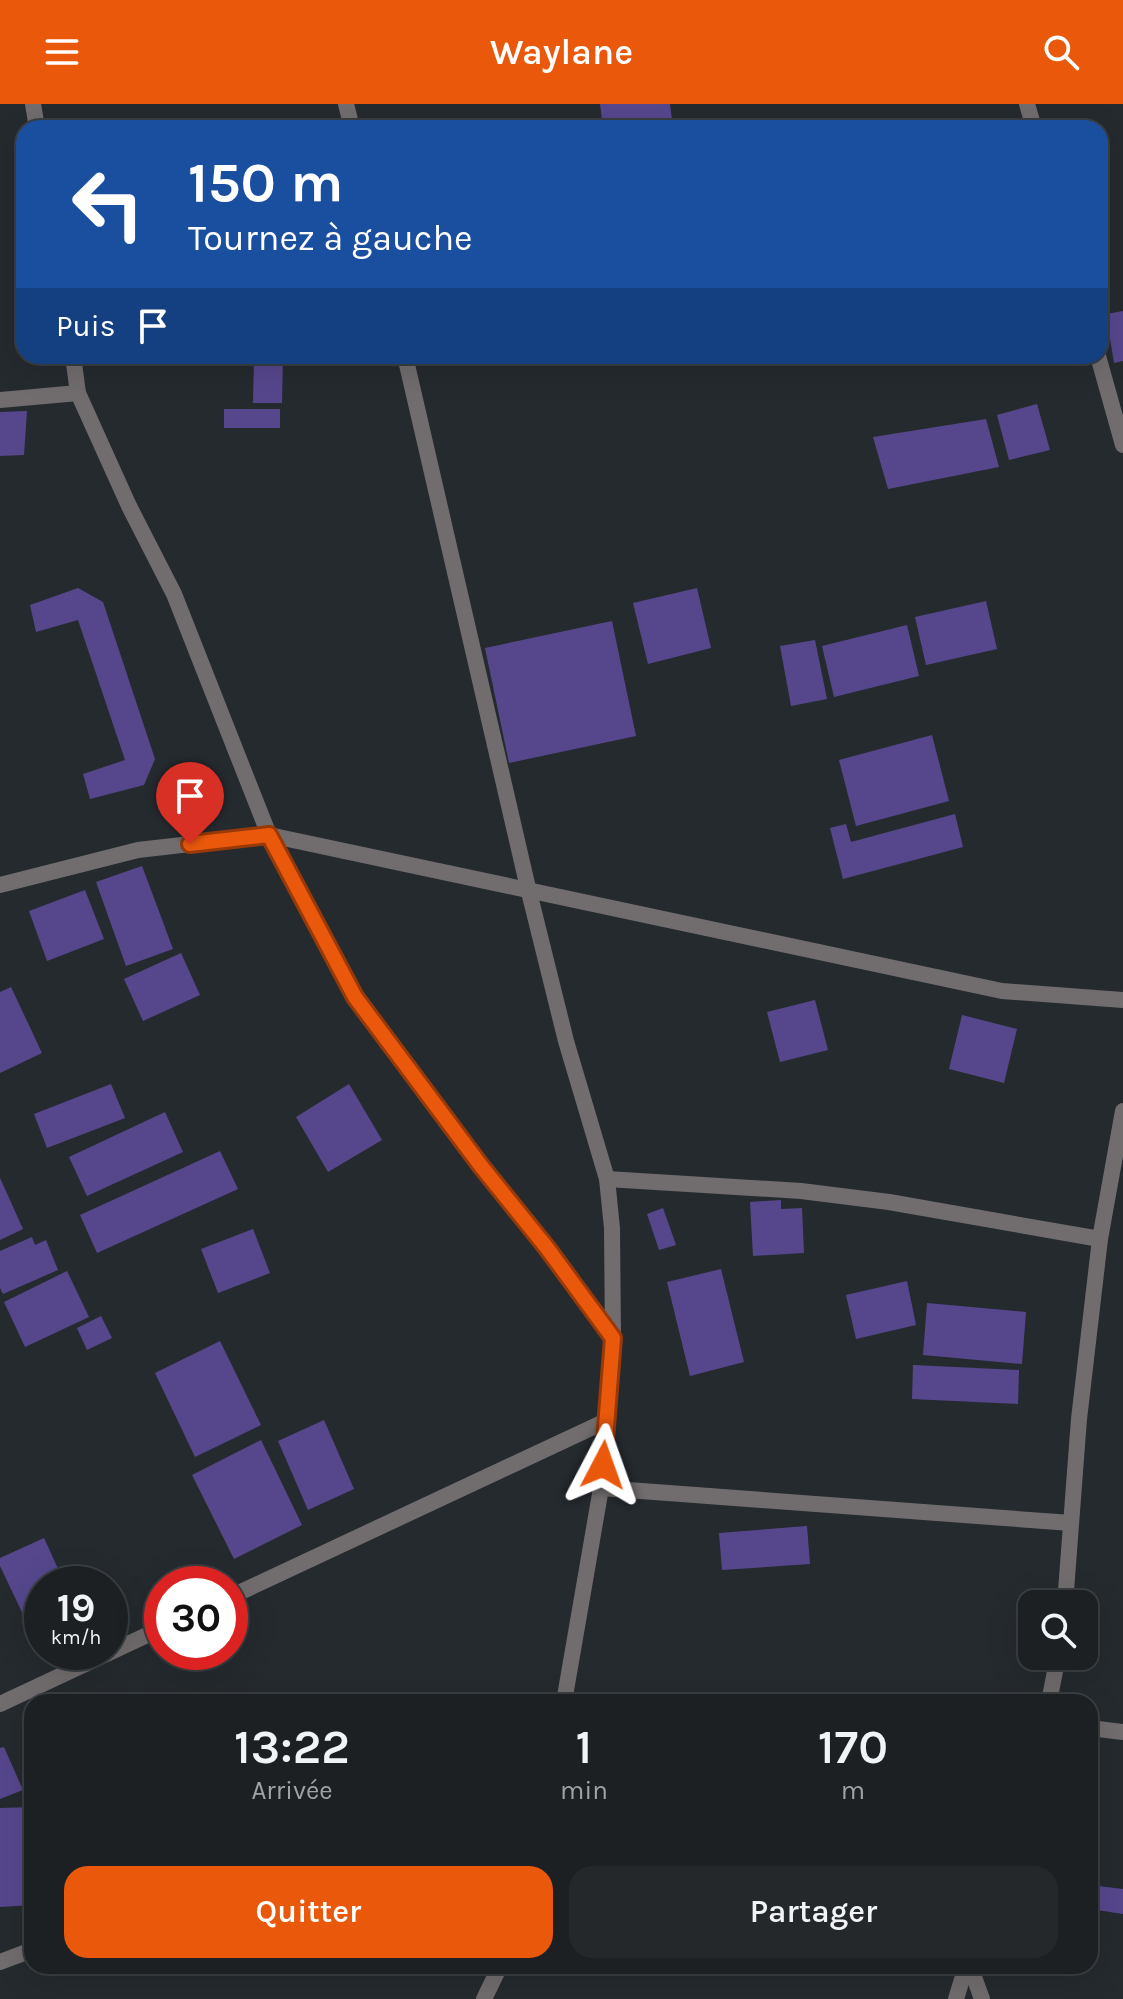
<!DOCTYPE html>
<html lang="fr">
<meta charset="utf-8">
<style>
:root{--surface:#1c2023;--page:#25282b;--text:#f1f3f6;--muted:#a0a3a6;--line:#3a3e41;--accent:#ea580c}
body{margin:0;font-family:Karla,sans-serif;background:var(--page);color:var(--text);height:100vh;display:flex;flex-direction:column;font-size:30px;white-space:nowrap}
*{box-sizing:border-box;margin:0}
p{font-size:26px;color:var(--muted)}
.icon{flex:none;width:44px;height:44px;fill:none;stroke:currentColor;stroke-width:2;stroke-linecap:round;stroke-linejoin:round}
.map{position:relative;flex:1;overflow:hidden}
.sheet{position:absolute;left:24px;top:1590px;width:1074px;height:280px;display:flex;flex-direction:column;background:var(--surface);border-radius:24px;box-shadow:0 8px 32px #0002,0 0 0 2px var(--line)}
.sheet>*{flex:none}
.hud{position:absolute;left:16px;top:16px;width:1092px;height:244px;border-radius:24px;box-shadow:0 8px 32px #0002,0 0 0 2px var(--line);background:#1a4fa0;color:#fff;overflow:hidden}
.buttons{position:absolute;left:1018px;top:1486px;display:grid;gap:16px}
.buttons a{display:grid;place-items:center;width:80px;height:80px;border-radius:16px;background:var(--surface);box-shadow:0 8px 32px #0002,0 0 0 2px var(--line);font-size:40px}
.speed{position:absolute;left:24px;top:1462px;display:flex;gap:16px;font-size:40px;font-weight:700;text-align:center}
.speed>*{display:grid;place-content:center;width:104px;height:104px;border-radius:50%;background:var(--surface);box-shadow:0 8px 32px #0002,0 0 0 2px var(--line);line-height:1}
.speed small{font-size:20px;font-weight:400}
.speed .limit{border:12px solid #d22;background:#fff;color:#111}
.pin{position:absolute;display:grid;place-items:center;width:68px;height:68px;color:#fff;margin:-82px -34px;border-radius:50% 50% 50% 0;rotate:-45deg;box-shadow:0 0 8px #0007}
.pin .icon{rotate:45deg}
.me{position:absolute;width:88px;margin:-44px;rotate:4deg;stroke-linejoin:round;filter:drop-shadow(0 0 6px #0008)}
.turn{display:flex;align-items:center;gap:28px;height:168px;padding:0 40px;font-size:36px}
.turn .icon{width:104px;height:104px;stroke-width:2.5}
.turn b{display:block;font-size:56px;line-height:68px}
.then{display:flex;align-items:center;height:76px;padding:0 40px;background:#0003;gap:16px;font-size:30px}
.eta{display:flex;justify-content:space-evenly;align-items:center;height:136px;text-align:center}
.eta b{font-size:48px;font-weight:600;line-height:56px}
.action{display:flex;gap:16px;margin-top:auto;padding:16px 40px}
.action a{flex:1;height:92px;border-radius:24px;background:var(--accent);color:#fff;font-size:32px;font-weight:600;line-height:92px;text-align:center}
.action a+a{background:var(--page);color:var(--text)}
header{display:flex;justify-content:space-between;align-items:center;height:104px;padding:0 40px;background:var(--accent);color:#fff;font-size:36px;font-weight:600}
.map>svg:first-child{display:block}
.building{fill:#56478d}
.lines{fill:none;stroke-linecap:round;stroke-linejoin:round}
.street{stroke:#716d6e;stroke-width:16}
.route-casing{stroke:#983908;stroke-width:20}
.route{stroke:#ea580c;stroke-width:14}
</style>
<header><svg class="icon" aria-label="menu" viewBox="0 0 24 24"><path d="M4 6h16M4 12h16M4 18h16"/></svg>Waylane<svg class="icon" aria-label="search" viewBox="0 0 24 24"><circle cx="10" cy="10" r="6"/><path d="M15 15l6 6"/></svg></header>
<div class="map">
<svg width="1123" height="1895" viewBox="0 0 1123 1895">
<rect width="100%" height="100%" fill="#252a2f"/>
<g class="building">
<polygon points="600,0 670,0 673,24 603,24"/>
<polygon points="963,14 966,24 928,24 928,23"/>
<polygon points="1123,207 1123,257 1114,259 1106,210"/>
<polygon points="254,252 283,252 282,299 253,299"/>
<polygon points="1037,300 1050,346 1009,356 997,311"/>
<rect x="224" y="305" width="56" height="19"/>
<polygon points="27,307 24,351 0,352 0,308"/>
<polygon points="986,315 999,363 888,385 873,333"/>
<polygon points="78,484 103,498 155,655 144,681 90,695 83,670 125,656 78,516 36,528 30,501"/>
<polygon points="697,484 711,544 648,560 633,499"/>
<polygon points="986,497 997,545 926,561 915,513"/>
<polygon points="612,517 636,632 509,659 485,544"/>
<polygon points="907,521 919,572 834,593 822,542"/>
<polygon points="815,536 827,595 791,602 780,542"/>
<polygon points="932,631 949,697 856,722 839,656"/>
<polygon points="955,710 963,743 843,775 830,724 846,720 851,738"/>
<polygon points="142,762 173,845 126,862 96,778"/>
<polygon points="85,786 104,835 47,857 29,807"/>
<polygon points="181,849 200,891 143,917 124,875"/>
<polygon points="11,883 42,949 0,969 0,888"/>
<polygon points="815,896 828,946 780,958 767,908"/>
<polygon points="962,911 1017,925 1004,979 949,965"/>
<polygon points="111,980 125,1014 47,1044 34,1010"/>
<polygon points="349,980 382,1036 328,1068 296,1013"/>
<polygon points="165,1008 183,1048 87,1092 69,1053"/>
<polygon points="220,1047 238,1085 97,1149 80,1111"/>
<polygon points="0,1074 23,1125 0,1136"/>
<polygon points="781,1096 781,1105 802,1104 804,1149 753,1152 750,1098"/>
<polygon points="663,1104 676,1141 659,1146 647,1110"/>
<polygon points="253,1125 270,1169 218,1189 201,1145"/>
<polygon points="32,1133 35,1141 46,1136 58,1166 3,1190 0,1184 0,1147"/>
<polygon points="721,1165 744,1258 690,1272 667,1178"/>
<polygon points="67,1167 89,1213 25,1243 4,1198"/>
<polygon points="907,1177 916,1221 856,1235 846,1191"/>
<polygon points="927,1199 1026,1208 1022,1260 923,1251"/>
<polygon points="101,1212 112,1234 87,1246 77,1224"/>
<polygon points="220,1237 261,1321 195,1353 155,1269"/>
<polygon points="913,1261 1019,1266 1018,1300 912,1295"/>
<polygon points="324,1316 354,1385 308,1406 278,1337"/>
<polygon points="261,1336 302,1421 234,1455 192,1371"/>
<polygon points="807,1422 810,1460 722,1466 719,1429"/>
<polygon points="44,1434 65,1480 42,1480 42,1540 38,1542 0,1462 0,1454"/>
<polygon points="4,1643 23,1686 0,1695 0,1644"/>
<polygon points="32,1703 32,1801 0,1803 0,1704"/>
<polygon points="1090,1781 1123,1785 1123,1810 1090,1805"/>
</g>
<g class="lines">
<g class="street">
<polyline points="33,0 37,24"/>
<polyline points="346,0 352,24"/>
<polyline points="1027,0 1034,24"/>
<polyline points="73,252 78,289 129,402 174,490 269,731 355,893 481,1062 547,1144 613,1234"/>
<polyline points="405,252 528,784 566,937 607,1075 612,1124 613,1234 601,1384 564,1598"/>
<polyline points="1098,252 1123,341"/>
<polyline points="0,296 78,289"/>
<polyline points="0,781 138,746 269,731 1002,887 1123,896"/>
<polyline points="607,1075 801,1087 889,1098 1100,1135"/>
<polyline points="601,1384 1071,1419"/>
<polyline points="230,1493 606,1317"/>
<polyline points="1065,1500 1079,1315 1100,1135 1123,1007"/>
<polyline points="1049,1598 1058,1552"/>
<polyline points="0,1600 162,1524"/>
<polyline points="1090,1624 1123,1628"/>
<polyline points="0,1858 32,1846"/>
<polyline points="970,1862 982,1895"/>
<polyline points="484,1895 500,1862"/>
<polyline points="956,1895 966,1862"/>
</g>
</g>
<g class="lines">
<defs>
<polyline id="route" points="190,740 269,731 355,893 481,1062 547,1144 613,1234 603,1361"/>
</defs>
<use href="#route" class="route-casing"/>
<use href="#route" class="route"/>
</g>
</svg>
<div class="buttons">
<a><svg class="icon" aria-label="search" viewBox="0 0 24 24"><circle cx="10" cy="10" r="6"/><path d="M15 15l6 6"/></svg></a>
</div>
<div class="speed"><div>19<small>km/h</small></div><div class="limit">30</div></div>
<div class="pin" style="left:190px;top:740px;background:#d93025"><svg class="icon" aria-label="arrive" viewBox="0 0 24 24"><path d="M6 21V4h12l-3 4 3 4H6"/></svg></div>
<svg class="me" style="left:603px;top:1361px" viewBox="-20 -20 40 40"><path d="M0-17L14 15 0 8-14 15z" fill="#ea580c" stroke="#fff" stroke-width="4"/></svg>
<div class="hud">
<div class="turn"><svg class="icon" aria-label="left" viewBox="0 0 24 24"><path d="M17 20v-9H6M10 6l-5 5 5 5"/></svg><div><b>150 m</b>Tournez à gauche</div></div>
<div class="then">Puis<svg class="icon" aria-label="arrive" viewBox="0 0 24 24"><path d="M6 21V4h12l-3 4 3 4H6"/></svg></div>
</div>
<section class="sheet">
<div class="eta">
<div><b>13:22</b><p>Arrivée</p></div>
<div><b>1</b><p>min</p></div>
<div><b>170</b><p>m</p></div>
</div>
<div class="action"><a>Quitter</a><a>Partager</a></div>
</section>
</div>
